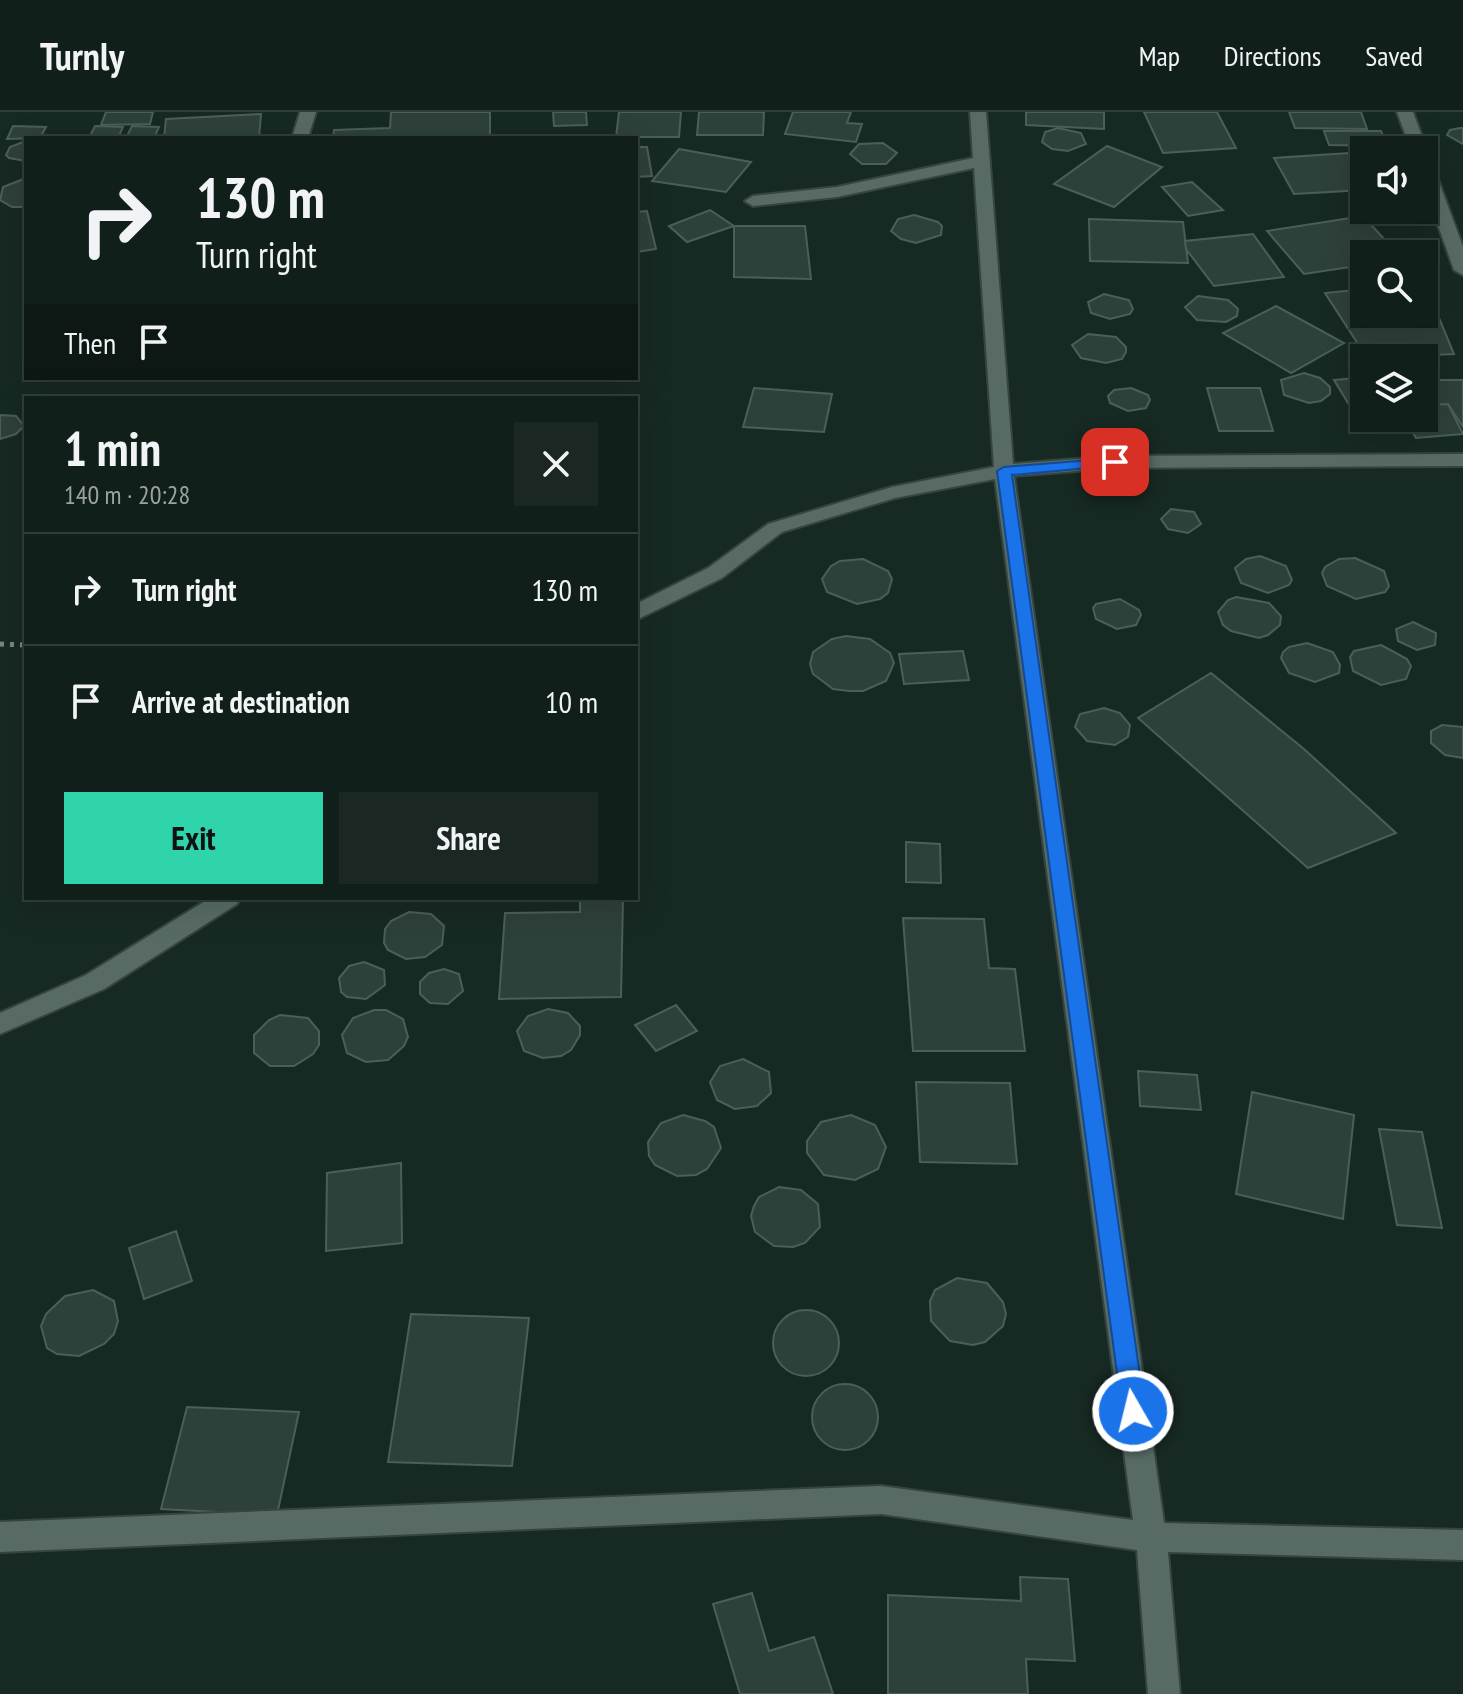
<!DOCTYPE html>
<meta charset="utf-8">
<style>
:root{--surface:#111f1a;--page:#1a2723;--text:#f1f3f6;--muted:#9ca2a2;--line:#303d39;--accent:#2fd4aa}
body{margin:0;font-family:"PT Sans Narrow",sans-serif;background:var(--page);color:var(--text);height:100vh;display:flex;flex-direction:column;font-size:30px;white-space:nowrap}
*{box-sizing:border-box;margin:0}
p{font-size:26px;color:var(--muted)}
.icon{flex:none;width:44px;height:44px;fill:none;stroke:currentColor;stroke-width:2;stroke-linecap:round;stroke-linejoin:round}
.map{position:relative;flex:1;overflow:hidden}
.details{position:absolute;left:24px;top:284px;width:614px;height:504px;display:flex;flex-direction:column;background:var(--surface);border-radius:0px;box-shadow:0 8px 32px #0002,0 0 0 2px var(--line)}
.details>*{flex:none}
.banner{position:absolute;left:24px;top:24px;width:614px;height:244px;border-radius:0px;box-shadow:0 8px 32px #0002,0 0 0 2px var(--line);background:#111f1a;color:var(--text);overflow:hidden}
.buttons{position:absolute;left:1350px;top:24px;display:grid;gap:16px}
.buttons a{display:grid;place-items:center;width:88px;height:88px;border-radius:0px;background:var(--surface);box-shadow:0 8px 32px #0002,0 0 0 2px var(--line);font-size:40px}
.pin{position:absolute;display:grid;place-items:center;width:68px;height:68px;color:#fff;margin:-34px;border-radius:16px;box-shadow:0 4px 12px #0006}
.me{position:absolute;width:88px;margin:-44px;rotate:352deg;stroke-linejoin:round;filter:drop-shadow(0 0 6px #0008)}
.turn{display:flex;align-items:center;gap:28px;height:168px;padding:0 40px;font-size:36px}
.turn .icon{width:104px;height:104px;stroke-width:2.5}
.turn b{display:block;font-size:56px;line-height:68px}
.then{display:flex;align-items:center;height:76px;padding:0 40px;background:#0003;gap:16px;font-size:30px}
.round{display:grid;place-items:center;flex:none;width:84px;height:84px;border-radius:0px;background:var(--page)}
.overview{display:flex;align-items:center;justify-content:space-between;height:136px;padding:0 40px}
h1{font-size:48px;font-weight:800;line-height:60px}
.primary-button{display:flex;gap:16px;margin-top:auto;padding:16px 40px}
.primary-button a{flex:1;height:92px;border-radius:0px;background:var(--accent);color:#111;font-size:32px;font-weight:800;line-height:92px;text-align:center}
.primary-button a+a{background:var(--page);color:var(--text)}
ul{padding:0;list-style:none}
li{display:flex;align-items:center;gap:24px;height:112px;padding:0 40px;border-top:2px solid var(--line)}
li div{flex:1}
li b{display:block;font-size:30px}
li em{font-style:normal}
header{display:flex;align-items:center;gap:48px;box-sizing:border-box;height:112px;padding:0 40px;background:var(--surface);border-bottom:2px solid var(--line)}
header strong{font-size:38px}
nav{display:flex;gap:44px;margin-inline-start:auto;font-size:28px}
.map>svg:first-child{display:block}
.building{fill:#2e403a;stroke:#4b5f57;stroke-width:2}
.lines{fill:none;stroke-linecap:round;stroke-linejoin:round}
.minor-casing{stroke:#35443f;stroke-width:4}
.path{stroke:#788781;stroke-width:5;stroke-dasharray:4 6;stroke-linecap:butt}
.minor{fill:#576b64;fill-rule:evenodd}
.route{fill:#1a73e8;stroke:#114b97;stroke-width:2}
</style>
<header>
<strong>Turnly</strong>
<nav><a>Map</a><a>Directions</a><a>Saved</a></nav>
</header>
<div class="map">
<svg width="1463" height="1582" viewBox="0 0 1463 1582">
<rect width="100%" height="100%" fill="#172923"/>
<g class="building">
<polygon points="106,0 153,0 150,12 101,13"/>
<polygon points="391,0 490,0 490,26 333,26 334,18 390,16"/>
<polygon points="553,0 586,0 587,13 554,14"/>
<polygon points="619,0 681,0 679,25 616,25"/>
<polygon points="699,0 764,0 763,23 697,23"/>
<polygon points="793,0 851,0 847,11 862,12 856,30 785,22"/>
<polygon points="1026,0 1104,0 1104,17 1026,13"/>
<polygon points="1144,0 1217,0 1236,36 1163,41"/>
<polygon points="1289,0 1361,0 1367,17 1295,16"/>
<polygon points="261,2 259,26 164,26 166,7"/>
<polygon points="13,14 46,15 40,26 7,27"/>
<polygon points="95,14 123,15 118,26 89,26"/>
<polygon points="132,14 159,15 154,26 126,26"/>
<polygon points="1058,16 1081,21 1086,32 1068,39 1052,37 1042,30 1045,20"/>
<polygon points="1460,16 1463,16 1463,32 1447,23 1450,18"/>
<polygon points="1324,19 1381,19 1387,34 1329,33"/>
<polygon points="26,29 26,49 9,46 6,43 10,35"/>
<polygon points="883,31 897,41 886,52 862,52 850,42 859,32"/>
<polygon points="1107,34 1162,55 1114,95 1054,72"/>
<polygon points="636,35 647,35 652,64 636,65"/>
<polygon points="679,37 751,50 726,80 652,69"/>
<polygon points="1364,40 1364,78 1294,82 1274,46"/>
<polygon points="26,66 26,95 12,95 0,88 3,75"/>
<polygon points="1192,70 1223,98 1188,104 1162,75"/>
<polygon points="710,98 734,114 687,130 669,114"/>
<polygon points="1378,98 1415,98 1420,110 1382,110"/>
<polygon points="647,99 656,137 636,140 636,100"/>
<polygon points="914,103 938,110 942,114 941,123 916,131 901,127 891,119 898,107"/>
<polygon points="1363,104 1398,142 1364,142 1364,153 1304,162 1267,119"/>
<polygon points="1089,107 1183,110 1188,151 1090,149"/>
<polygon points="734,114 805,114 811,167 734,165"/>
<polygon points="1253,122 1284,165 1214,174 1186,137 1185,129"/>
<polygon points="1425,172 1454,242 1367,246 1325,181 1364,177 1364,202 1424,202"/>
<polygon points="1104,182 1129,188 1133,197 1130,202 1110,207 1091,201 1088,190"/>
<polygon points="1198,184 1228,188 1238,197 1237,204 1226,210 1197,208 1185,195"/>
<polygon points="1276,194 1344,231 1291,261 1223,221"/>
<polygon points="1088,222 1116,225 1126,235 1126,240 1122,247 1106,251 1081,246 1072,233"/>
<polygon points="1304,261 1320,266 1330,275 1330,282 1321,289 1309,291 1284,283 1281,268"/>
<polygon points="1364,265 1364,300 1354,301 1334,268"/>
<polygon points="1424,268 1463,268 1463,315 1448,292 1432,293"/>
<polygon points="754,276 832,282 824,320 743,315"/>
<polygon points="1131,276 1148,283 1150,288 1146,296 1128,299 1110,291 1108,284 1114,278"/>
<polygon points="1207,276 1260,276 1273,319 1219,319"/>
<polygon points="1448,292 1463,322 1416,326 1404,306 1424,306 1424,294"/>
<polygon points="0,303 16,304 24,314 16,322 0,327"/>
<polygon points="1171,397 1194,400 1201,412 1188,421 1168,417 1161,407"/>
<polygon points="1260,444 1286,454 1292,468 1289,473 1268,481 1241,471 1235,456 1246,447"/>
<polygon points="1355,446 1384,459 1389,474 1385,480 1356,487 1327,474 1322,461 1325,455 1339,447"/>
<polygon points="863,447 888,459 892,467 888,481 880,487 857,492 827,480 822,467 831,454 840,449"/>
<polygon points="1236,485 1269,491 1281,504 1280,513 1268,523 1259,526 1231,519 1223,513 1218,500 1228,488"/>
<polygon points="1120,487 1139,498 1141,503 1136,513 1117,517 1096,507 1093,496 1096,492"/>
<polygon points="1413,510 1436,521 1435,533 1417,538 1398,529 1396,517"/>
<polygon points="846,524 870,527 890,541 894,551 886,569 863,579 849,579 833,577 813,562 810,552 813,540 832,527"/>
<polygon points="1307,531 1333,540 1340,553 1339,561 1315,570 1289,561 1281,546 1283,540 1289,535"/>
<polygon points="1381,533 1407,547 1411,554 1406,567 1381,573 1353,559 1350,545 1354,539"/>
<polygon points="963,539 969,568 904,572 899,542"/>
<polygon points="1211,561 1304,637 1396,721 1308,756 1138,606"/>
<polygon points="1104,596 1120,601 1130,613 1128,625 1115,633 1087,629 1075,615 1080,602"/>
<polygon points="1442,613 1463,615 1463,646 1445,643 1431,631 1431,619"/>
<polygon points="906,730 940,732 941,771 906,770"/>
<polygon points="580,786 623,786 621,885 499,887 505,801 580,800"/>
<polygon points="409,800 431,802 444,814 442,833 425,845 406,847 388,838 384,831 385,817 391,809"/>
<polygon points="903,806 984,807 989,856 1015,857 1025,939 913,939"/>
<polygon points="364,850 384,858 385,873 366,887 347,885 341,880 339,866 349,854"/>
<polygon points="444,857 459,862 463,879 448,892 430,891 420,882 420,870 429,861"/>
<polygon points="676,893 697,919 656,939 635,913"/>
<polygon points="548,897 568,901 580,914 580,923 571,938 561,944 543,946 524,939 517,919 528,904"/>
<polygon points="374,898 386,898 403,907 408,925 404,934 388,948 366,950 347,941 342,923 353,906"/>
<polygon points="280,903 308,906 319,919 319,933 313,942 294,954 270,954 254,941 254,923 269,908"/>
<polygon points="743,947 769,960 771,981 757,994 735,997 717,988 710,970 720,954"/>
<polygon points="1138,959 1197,963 1201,998 1140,994"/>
<polygon points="916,970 1010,971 1017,1052 920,1050"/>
<polygon points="1252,980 1354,1003 1343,1107 1236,1082"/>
<polygon points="683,1003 705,1009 714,1015 721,1036 707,1057 696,1063 677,1064 655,1053 649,1044 648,1030 661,1011"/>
<polygon points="851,1003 875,1013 886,1035 878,1057 855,1068 824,1063 807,1041 807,1029 821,1010"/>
<polygon points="1379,1017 1422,1020 1442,1116 1397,1113"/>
<polygon points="401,1051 402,1131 326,1139 327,1061"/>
<polygon points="779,1075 801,1078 818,1092 820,1115 805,1131 793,1135 774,1134 755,1120 751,1104 754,1094 759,1085"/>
<polygon points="176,1119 192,1169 144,1187 129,1136"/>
<polygon points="957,1166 987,1171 1003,1190 1006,1202 1003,1214 985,1230 973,1233 950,1229 931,1209 930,1189 935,1178"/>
<polygon points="93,1178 114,1189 118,1209 114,1222 104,1232 79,1244 57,1242 47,1236 41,1214 46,1202 65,1184"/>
<circle cx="806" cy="1231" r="33"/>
<polygon points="411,1202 529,1206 512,1354 388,1350"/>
<circle cx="845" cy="1305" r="33"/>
<polygon points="187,1295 299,1300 277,1403 161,1397"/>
<polygon points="1020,1465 1068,1467 1075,1549 1026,1547 1028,1582 888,1582 888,1483 1021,1489"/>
<polygon points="752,1481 769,1539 814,1525 833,1582 740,1582 713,1492"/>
</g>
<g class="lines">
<defs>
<g id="minor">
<polygon points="300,0 316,0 308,26 292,26"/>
<polygon points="970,0 986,0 1013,352 1115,344 1463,342 1463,354 1115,356 1014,364 1164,1411 1463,1418 1463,1448 1168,1440 1180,1582 1148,1582 1137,1438 881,1402 0,1440 0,1410 881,1374 1133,1408 995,367 895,386 782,420 722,466 636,508 636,492 708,456 768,412 892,375 994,355 974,56 837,85 753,94 745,89 753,84 837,75 973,46"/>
<polygon points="1397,0 1413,0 1427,38 1425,41 1424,38 1411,38"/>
<polygon points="1424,46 1432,51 1463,135 1463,163 1454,158 1424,74"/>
<polygon points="210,786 241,786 237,792 104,877 0,922 0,901 86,863"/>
</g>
</defs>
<use href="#minor" class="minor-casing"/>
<polyline class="path" points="0,532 26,533"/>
<use href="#minor" class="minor"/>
</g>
<polygon class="route" points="1115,346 1120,347 1120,353 1012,363 1145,1299 1141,1306 1133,1309 1126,1306 1122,1299 997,359 1004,355"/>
</svg>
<div class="buttons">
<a><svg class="icon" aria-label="sound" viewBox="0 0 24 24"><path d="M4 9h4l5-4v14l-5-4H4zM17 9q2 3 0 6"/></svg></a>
<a><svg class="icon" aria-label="search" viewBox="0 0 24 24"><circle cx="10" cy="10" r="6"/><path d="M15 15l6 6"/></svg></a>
<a><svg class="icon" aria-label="layers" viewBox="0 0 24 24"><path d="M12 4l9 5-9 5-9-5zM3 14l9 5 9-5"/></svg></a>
</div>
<div class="pin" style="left:1115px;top:350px;background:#d93025"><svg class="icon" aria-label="arrive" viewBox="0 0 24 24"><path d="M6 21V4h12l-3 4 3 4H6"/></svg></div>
<svg class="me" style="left:1133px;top:1299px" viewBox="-20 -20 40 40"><circle r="17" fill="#1a73e8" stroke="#fff" stroke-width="3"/><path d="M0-11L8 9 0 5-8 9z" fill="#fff"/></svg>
<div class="banner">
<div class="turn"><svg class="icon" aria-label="right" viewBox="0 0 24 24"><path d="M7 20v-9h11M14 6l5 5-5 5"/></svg><div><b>130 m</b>Turn right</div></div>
<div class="then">Then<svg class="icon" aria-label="arrive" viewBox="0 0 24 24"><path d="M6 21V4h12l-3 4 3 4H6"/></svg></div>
</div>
<section class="details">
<div class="overview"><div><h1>1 min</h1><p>140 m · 20:28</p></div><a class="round"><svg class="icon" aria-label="close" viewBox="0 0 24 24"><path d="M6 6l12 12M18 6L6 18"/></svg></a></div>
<ul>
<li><svg class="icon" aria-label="right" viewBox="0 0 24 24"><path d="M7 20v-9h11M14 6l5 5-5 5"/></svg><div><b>Turn right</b></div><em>130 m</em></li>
<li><svg class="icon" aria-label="arrive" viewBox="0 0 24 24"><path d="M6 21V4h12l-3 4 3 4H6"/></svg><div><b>Arrive at destination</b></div><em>10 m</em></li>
</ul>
<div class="primary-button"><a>Exit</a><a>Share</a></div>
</section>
</div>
